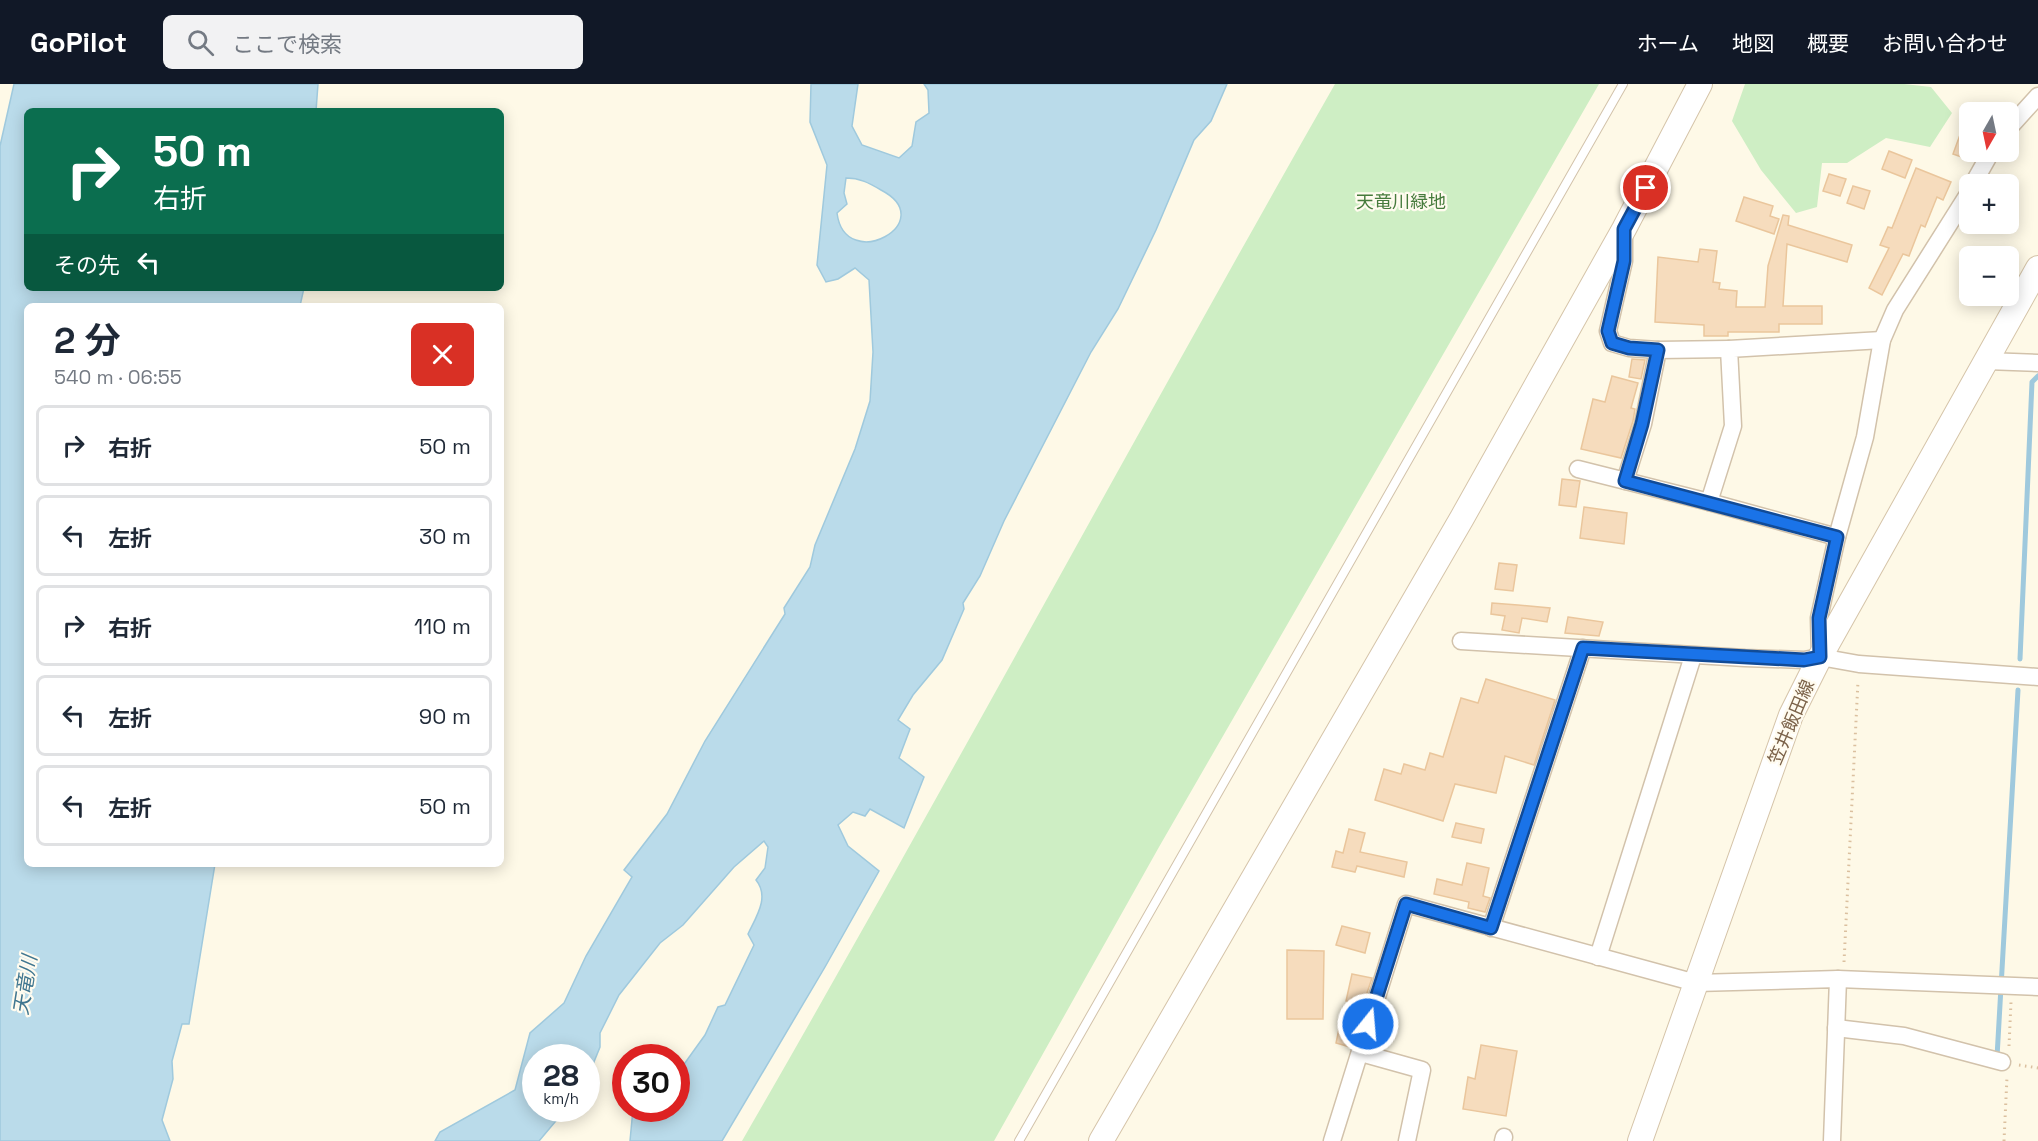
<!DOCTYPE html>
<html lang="ja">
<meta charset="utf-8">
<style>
:root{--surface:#fff;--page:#f2f2f3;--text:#1f2937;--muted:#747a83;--line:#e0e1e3;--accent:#111827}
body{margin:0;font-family:"Space Grotesk","Noto Sans JP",sans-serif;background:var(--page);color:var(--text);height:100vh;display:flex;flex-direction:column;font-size:22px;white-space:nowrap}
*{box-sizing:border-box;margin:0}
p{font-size:20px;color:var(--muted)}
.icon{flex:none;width:33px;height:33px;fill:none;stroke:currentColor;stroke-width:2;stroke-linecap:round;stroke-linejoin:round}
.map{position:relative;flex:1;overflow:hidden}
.sheet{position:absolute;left:24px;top:219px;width:480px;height:564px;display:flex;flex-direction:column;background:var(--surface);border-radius:9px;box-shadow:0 3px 15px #0003}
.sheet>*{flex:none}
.hud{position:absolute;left:24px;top:24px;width:480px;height:183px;border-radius:9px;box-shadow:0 3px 15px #0003;background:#0b6e4f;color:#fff;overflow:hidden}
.needle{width:39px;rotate:189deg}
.fabs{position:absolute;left:1959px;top:18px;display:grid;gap:12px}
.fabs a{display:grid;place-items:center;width:60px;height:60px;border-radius:9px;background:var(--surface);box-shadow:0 3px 15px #0003;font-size:30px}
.speed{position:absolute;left:522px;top:960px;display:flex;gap:12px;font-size:30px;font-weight:700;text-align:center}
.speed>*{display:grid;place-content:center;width:78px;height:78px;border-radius:50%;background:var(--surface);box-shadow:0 3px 15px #0003;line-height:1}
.speed small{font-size:15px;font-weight:400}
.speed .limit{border:9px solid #d22;background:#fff;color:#111}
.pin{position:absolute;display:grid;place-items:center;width:51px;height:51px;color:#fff;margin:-26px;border:3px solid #fff;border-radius:50%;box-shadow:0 2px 6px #0007}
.me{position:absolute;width:66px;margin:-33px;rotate:17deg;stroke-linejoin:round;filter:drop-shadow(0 0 4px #0008)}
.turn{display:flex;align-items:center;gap:21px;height:126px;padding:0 30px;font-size:27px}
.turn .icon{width:78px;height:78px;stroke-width:2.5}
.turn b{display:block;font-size:42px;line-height:51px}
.then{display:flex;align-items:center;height:57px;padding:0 30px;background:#0003;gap:12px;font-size:22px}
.round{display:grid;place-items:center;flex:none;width:63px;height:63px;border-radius:9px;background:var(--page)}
.head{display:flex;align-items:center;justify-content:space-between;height:102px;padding:0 30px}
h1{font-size:36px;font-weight:700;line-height:45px}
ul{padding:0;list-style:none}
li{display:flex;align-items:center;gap:18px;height:81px;margin:0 12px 9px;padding:0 18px;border:3px solid var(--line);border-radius:9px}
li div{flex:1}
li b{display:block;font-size:22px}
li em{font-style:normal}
header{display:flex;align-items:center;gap:36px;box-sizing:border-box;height:84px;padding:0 30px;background:var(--accent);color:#fff}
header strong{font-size:28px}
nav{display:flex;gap:33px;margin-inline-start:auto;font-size:21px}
.search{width:420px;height:54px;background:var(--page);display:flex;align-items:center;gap:15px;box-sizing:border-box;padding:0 21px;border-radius:9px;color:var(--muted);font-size:22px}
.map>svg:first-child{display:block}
.green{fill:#ceeec4}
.water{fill:#badbea;stroke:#9fc9dd;stroke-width:1.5;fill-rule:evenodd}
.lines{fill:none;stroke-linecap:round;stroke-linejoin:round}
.stream{stroke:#9fc9dd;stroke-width:5}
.building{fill:#f6dcbd;stroke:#eac69c;stroke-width:1.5}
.lane-casing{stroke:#d2c2ab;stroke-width:10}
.street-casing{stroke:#d2c2ab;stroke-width:19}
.secondary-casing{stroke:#d5c4a9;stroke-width:26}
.path{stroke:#dbc09f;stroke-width:3;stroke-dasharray:1.5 4.5;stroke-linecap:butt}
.lane{stroke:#fff;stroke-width:8}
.street{stroke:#fff;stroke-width:16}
.secondary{stroke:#fff;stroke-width:24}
.route-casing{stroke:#114b97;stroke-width:15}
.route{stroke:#1a73e8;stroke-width:10}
.labels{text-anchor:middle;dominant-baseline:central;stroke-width:4.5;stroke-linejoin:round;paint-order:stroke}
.park-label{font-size:18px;fill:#467b3c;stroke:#fffbef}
.street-label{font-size:18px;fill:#7b6249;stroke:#fffbef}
.water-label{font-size:20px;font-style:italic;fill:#407690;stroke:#fffbef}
</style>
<header>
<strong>GoPilot</strong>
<div class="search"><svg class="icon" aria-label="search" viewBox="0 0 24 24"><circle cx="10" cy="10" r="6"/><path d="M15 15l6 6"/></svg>ここで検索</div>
<nav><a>ホーム</a><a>地図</a><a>概要</a><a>お問い合わせ</a></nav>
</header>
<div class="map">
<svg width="2038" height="1057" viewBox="0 0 2038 1057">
<rect width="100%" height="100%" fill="#fef9e7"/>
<g class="green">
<path d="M1335 0H1599L1159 763 994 1057H742C944 707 1135 351 1335 0Z"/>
<polygon points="1745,0 1904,0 1931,3 1952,29 1930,63 1886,54 1847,79 1822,79 1817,123 1796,129 1761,86 1732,37"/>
</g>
<g class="water">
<polygon points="14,0 318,0 316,27 27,27 27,204 304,204 300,222 27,222 27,780 215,780 189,940 182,940 172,977 173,995 162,1036 170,1057 0,1057 0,62"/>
<path d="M811 0H858L852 42 862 61 899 74 912 62 916 38 929 29 928 6 924 0H1227L1211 37 1194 56 1156 146 1118 225 1091 268 1004 437 980 492 963 519 964 525 942 576 913 611 898 636 910 645 899 674 924 693 904 744 870 725 865 732 853 728 838 741 848 762 879 787 825 883 722 1057H630L633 1025 676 1024 677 990 705 951 718 923 725 921 754 861 748 850C756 833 770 813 756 796L765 784 768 763 764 757 734 783 683 841 660 859 619 911 600 949V963L587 995 586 974H536V1024L566 1025 539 1057H435L440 1048 515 1006 530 949 564 919 586 872 632 793 624 786 667 730 705 657 785 530 784 524 810 483 815 461 855 365 870 317 873 268 869 196 855 184 838 195 826 198 817 181 827 81 810 38ZM846 94C860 94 869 99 881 106 942 138 845 191 837 129L847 120 844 109Z"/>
</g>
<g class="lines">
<g class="stream">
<polyline points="2020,575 2032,298 2038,292"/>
<polyline points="1997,973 2018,606"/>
</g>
</g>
<g class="building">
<polygon points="1968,29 1970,29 1970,76 1953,70"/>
<polygon points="1889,67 1912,76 1905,94 1882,85"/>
<polygon points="1916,84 1951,98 1943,116 1937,113 1925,143 1921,141 1909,172 1903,170 1882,211 1869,204 1889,164 1880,161 1888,143 1892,144"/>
<polygon points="1829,90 1846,95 1840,112 1823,107"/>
<polygon points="1853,102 1870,107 1864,125 1847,119"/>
<polygon points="1744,113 1773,122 1770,132 1779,135 1774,150 1736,137"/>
<polygon points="1783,131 1789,132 1788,141 1852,161 1847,178 1787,160 1783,222 1822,222 1822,240 1779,240 1779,248 1728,248 1728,252 1704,252 1704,241 1655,238 1658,173 1698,178 1700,165 1717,167 1713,198 1720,199 1719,205 1737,207 1736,223 1765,223 1768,182"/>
<polygon points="1632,275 1645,276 1641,295 1629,293"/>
<polygon points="1612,292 1638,299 1631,324 1635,325 1633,337 1621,374 1581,365 1593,315 1605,318"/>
<polygon points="1562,395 1580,397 1576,423 1559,421"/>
<polygon points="1584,423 1627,429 1624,460 1580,454"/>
<polygon points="1499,479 1517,481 1513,507 1495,505"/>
<polygon points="1492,519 1518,521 1550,524 1547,538 1522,534 1519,549 1502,546 1505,532 1491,530"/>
<polygon points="1568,533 1603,538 1599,552 1565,549"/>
<polygon points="1486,595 1555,616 1534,681 1505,672 1496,709 1455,700 1443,737 1375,716 1384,685 1401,690 1404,680 1425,686 1430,669 1443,673 1461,614 1478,619"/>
<polygon points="1456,739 1484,745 1481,759 1452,753"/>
<polygon points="1349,745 1365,749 1360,768 1407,778 1404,793 1357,782 1355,788 1332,783 1336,767 1343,769"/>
<polygon points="1467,779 1489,784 1483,812 1490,814 1485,828 1468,824 1469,818 1434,810 1437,795 1462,801"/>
<polygon points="1342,842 1370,849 1365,869 1336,861"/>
<polygon points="1287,866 1324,867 1323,935 1287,935"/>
<polygon points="1352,890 1372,894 1363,921 1346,917"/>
<polygon points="1339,945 1353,948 1350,963 1336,959"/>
<polygon points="1481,961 1517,967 1506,1032 1463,1025 1468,993 1475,995"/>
</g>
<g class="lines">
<defs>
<polyline id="lane" points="1019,1057 1623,0"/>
<g id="street">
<polyline points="2008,45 2038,12"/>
<polyline points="1973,100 1991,68"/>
<polyline points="1624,148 1624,177 1608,247 1612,259 1629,264 1658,266"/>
<polyline points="1986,277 2038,279"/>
<polyline points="1578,385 1709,418 1733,342 1729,265 1882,256"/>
<polyline points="1625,397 1643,340 1658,266 1729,265"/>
<polyline points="1709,418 1837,453"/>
<polyline points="1461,557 1745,574 1804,576 1820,573 1859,580 2038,593"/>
<polyline points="1820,572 1819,534 1837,453 1865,353 1882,256 1895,226 1970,107"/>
<polyline points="1491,844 1583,564"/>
<polyline points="1598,873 1693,572"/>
<polyline points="1838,895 2038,903"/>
<polyline points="1836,944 1904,952 2002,978"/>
<polyline points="1361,969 1422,986 1407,1057"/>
<polyline points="1332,1057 1406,820 1696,899 1838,895 1832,1057"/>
<polyline points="1503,1057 1504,1053"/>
</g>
<g id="secondary">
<polyline points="1101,1057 1462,434 1624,145 1700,0"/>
<polyline points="1640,1057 1791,631 1820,573 2038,184"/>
</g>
</defs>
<use href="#lane" class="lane-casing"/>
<use href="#street" class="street-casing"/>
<use href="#secondary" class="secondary-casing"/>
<g class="path">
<polyline points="1844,878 1858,597"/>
<polyline points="2009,962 2011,918"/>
<polyline points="2019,981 2038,984"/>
<polyline points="2004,1057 2007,993"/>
</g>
<use href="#lane" class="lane"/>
<use href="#street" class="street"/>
<use href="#secondary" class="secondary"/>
</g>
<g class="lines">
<defs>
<polyline id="route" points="1368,940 1406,820 1491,844 1583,564 1804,576 1820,573 1819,534 1837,453 1625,397 1642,340 1658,266 1629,264 1612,259 1608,247 1624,177 1624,145 1646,104"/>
</defs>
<use href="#route" class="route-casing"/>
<use href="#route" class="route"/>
</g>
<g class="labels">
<g class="park-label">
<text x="1401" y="117">天竜川緑地</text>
</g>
<g class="street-label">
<text transform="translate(1791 638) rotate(-67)">笠井飯田線</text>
</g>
<g class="water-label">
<text transform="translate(25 901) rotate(-81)">天竜川</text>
</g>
</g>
</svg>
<div class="fabs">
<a><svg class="needle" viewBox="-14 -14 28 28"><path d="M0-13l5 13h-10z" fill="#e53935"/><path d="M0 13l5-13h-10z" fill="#747a83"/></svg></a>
<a>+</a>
<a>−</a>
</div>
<div class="speed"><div>28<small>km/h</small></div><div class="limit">30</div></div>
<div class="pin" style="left:1646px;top:104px;background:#d93025"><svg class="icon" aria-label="arrive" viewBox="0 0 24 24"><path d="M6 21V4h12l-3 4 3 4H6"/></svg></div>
<svg class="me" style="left:1368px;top:940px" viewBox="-20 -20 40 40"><circle r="17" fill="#1a73e8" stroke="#fff" stroke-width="3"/><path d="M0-11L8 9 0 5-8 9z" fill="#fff"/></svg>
<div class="hud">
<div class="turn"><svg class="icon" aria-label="right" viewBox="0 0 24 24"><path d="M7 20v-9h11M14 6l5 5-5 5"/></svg><div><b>50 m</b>右折</div></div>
<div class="then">その先<svg class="icon" aria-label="left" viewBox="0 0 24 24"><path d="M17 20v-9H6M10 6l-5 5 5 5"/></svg></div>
</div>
<section class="sheet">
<div class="head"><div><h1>2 分</h1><p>540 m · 06:55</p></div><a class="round" style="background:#d93025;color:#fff"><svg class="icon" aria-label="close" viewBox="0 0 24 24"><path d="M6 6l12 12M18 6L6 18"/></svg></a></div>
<ul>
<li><svg class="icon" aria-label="right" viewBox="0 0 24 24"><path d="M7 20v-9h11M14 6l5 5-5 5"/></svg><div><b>右折</b></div><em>50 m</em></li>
<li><svg class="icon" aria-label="left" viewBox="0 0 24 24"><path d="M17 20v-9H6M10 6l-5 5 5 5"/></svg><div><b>左折</b></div><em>30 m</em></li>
<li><svg class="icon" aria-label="right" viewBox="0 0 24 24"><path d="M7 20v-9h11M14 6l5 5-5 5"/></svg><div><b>右折</b></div><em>110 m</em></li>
<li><svg class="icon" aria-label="left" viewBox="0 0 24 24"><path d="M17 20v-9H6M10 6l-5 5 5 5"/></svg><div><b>左折</b></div><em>90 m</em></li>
<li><svg class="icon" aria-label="left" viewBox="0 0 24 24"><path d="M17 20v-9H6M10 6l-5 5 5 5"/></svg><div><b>左折</b></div><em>50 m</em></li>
</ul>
</section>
</div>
